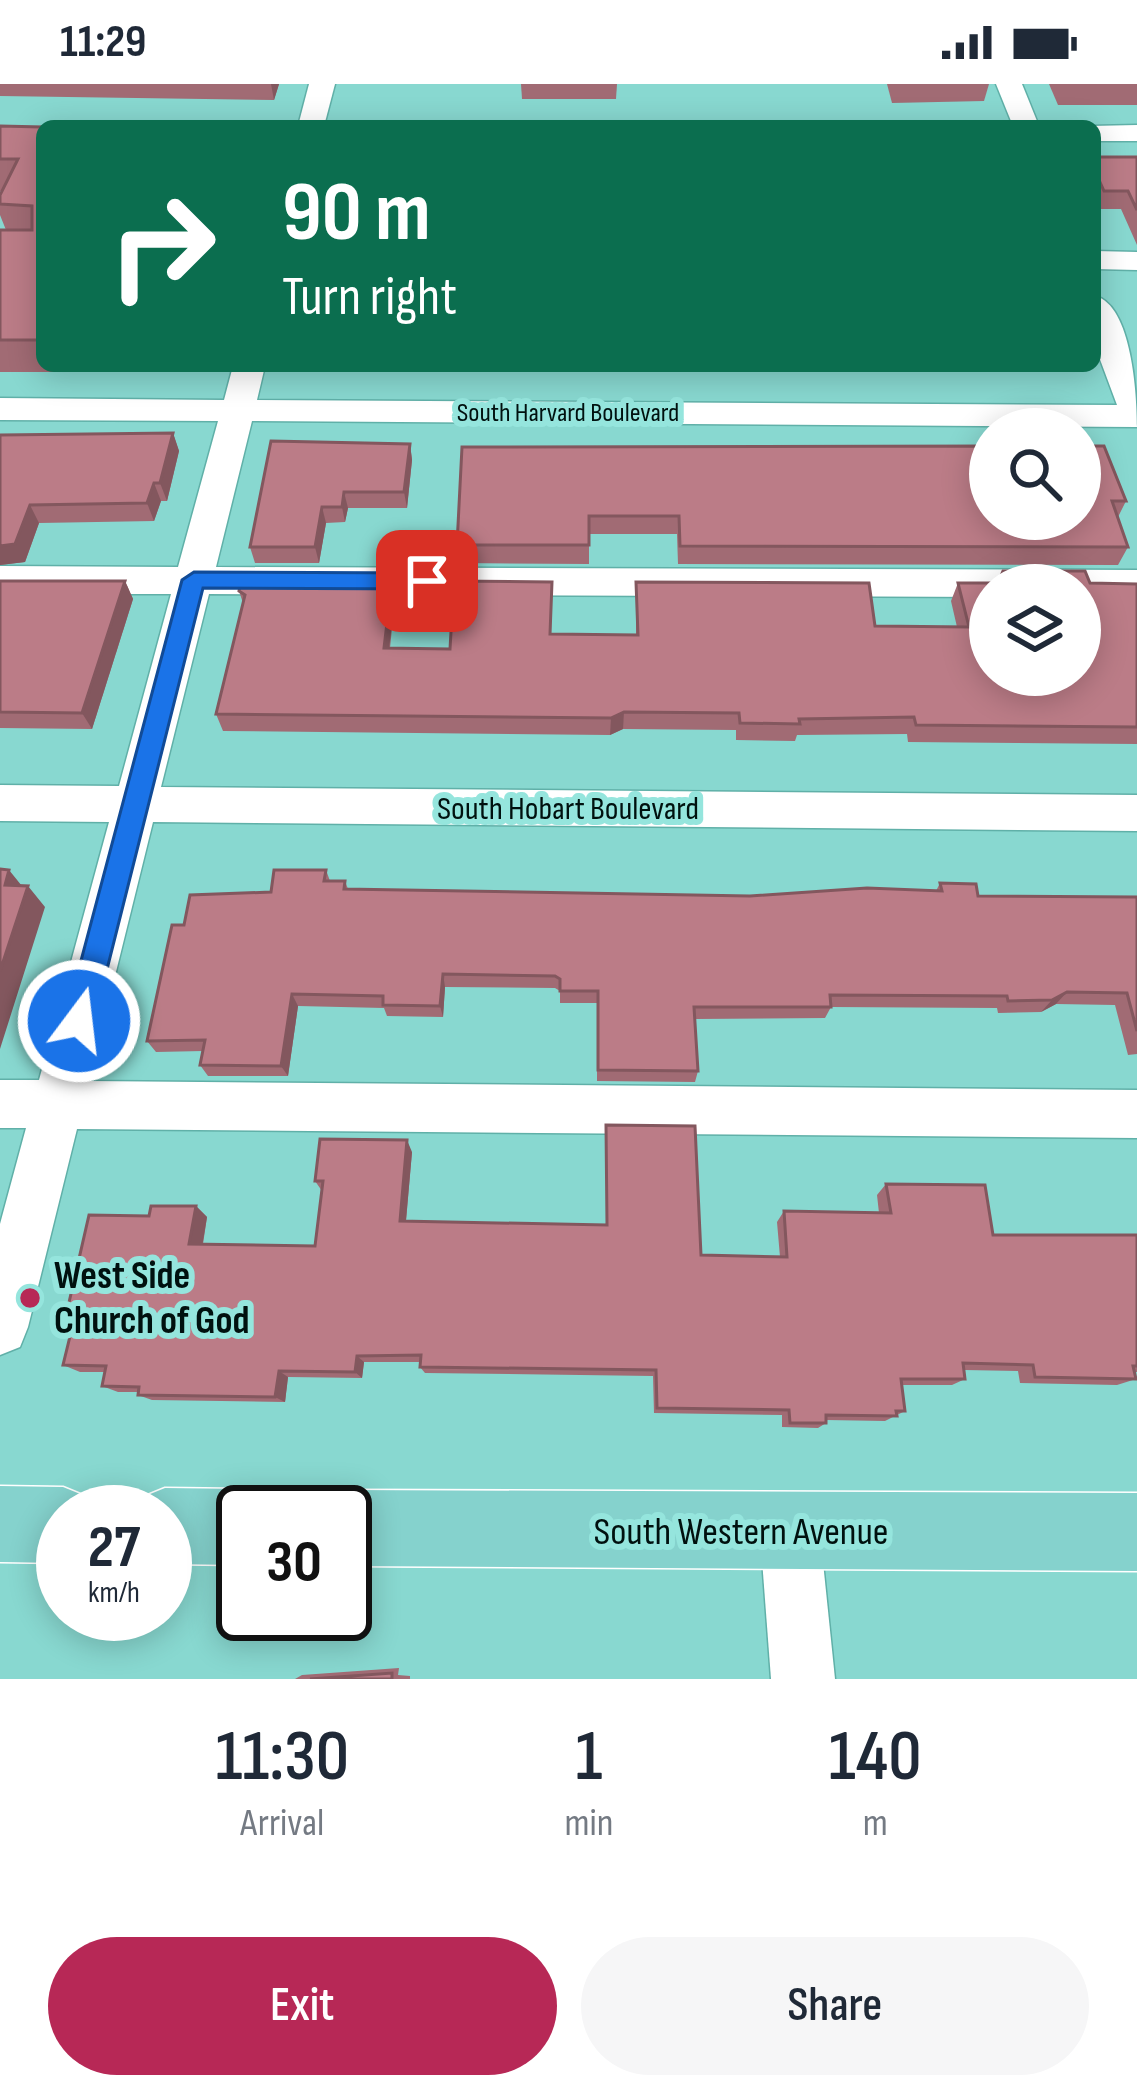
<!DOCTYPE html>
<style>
:root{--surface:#fff;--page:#f6f6f7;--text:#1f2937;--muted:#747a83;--accent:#b72856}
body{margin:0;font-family:"Sofia Sans Condensed",sans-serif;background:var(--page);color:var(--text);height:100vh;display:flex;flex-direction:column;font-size:45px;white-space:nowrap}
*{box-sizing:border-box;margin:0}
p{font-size:39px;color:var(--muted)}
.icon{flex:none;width:66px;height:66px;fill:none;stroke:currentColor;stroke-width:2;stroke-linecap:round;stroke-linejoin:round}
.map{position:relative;height:1595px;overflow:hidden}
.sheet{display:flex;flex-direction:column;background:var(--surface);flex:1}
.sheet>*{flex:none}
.hud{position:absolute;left:36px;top:36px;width:1065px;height:252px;border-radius:18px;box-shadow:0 6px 30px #0003;background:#0b6e4f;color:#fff;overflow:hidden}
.tools{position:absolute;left:969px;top:324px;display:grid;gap:24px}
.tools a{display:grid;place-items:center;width:132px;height:132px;border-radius:50%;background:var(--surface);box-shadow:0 6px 30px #0003;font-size:60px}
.speed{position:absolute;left:36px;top:1401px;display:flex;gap:24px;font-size:60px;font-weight:700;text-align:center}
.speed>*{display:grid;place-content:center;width:156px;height:156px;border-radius:50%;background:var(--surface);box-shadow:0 6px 30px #0003;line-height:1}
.speed small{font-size:30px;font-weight:400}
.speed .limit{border:6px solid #111;border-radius:18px;background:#fff;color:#111}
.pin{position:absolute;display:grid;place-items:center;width:102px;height:102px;color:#fff;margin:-51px;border-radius:24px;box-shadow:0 6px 18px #0006}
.me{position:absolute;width:132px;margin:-66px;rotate:15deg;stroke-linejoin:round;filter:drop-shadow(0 0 9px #0008)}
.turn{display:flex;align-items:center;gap:42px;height:252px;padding:0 48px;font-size:54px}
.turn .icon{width:156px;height:156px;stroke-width:2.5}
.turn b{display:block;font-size:84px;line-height:102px}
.eta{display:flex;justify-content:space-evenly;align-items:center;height:204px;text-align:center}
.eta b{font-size:72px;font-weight:600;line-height:84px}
.button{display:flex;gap:24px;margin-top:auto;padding:24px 48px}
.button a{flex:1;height:138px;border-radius:72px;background:var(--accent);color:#fff;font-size:48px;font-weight:600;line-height:138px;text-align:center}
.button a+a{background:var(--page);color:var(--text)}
.status{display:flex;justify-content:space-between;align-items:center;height:84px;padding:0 60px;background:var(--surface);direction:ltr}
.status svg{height:33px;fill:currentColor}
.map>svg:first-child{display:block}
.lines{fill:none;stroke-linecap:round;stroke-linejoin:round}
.minor-casing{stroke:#60b0a8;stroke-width:3}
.major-casing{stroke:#fff;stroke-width:3}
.minor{fill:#fff;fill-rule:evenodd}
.major{fill:#85d2cd;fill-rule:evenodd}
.wall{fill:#a16b74}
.shaded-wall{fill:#83575e}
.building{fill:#bb7c87;stroke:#83575e;stroke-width:3;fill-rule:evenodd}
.route{fill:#1a73e8;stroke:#114b97;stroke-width:3}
.poi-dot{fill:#b72856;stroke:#95e5dd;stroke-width:4.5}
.labels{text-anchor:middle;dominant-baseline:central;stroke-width:12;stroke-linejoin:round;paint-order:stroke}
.far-street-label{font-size:27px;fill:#00110f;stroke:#95e5dd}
.street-label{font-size:33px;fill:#00110f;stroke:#95e5dd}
.near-poi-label{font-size:39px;font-weight:bold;fill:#00110f;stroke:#95e5dd;text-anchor:start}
.near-street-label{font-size:39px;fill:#00110f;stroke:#95e5dd}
</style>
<div class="status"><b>11:29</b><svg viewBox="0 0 49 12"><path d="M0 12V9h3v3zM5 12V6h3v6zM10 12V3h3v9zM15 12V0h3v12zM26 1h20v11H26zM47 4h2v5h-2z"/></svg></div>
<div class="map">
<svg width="1137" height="1595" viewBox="0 0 1137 1595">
<rect width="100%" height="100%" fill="#88d8d0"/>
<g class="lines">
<defs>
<g id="minor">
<polygon points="309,0 335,0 324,42 298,42"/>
<polygon points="996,0 1022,0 1039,42 1013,42"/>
<polygon points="1137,41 1137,57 1095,57 1091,42"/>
<polygon points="1095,167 1137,168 1137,186 1095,185"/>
<path d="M1095 212C1132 221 1137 311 1137 343L252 337 216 483 1137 486V514L1080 513V501H990V513L209 510 161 703 1137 711V747L153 738 89 997 1137 1006V1054L77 1045 28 1243 20 1263 0 1271V1140L26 1044H0V996H39L109 738 0 737V701L119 702 171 510H0V482L178 483 218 337 0 336V314L224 316 233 282H265L257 316 1117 321 1095 262Z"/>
<polygon points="790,1419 812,1427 820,1449 835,1595 771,1595 760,1449 768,1427"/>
</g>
<g id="major">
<polygon points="0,1402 63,1403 90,1414 96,1428 63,1428 63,1479 0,1478"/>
<polygon points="165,1404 243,1405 270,1416 275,1428 243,1428 243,1481 165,1480 165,1428 132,1428 138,1415"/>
<polygon points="345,1406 1137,1409 1137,1487 345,1482 345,1428 313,1428 318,1417"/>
</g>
</defs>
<use href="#minor" class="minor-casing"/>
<use href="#major" class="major-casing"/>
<use href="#minor" class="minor"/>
<use href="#major" class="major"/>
</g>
<g class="wall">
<polygon points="0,0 279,0 274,16 0,12"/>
<polygon points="521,0 617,0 616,15 522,15"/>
<polygon points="887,0 989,0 984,17 892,19"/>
<polygon points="1049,0 1137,0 1137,21 1058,21"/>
<polygon points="0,42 42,43 42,282 128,282 118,288 0,288 0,146 6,146 0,131 0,111 2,107 0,107"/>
<polygon points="1095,73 1137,73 1137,161 1121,125 1097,125 1095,120"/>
<polygon points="369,282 1070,282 1068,287"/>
<polygon points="173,349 179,367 167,417 161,417 154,437 39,439 25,478 0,481 0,351"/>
<polygon points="410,360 412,376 407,424 348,424 345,438 326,439 319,479 255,479 250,463"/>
<polygon points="1080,362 1126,417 1118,433 1128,463 1118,481 678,480 677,450 589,450 589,480 459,479 457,461 462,363"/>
<polygon points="0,497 125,497 133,515 92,645 0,644"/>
<polygon points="392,497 395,515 390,564 450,565 552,498 551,550 636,551 636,498 875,542 957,543 951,517 958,499 1137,500 1137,660 908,658 907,650 797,651 795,657 736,656 736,646 623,645 610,651 223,647 216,630 243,519 239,507"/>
<polygon points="326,786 330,797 345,797 348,805 750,812 936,807 940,799 978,812 1137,813 1137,970 1128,971 1115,921 1056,920 1041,928 998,929 997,924 831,923 825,934 695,935 698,987 695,998 597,997 597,919 560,919 560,907 555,904 445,903 443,933 387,932 384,924 298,922 288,992 208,992 200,981 203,967 156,968 147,957 184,841"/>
<polygon points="606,1041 701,1171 780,1173 777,1138 784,1127 879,1129 877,1111 886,1100 993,1151 1137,1151 1137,1288 1134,1288 1136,1295 1117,1301 1020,1299 1018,1287 964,1286 965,1295 952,1301 902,1301 905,1327 885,1337 826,1336 826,1339 818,1344 782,1343 782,1331 654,1329 653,1292 425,1289 420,1283 420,1278 364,1278 362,1294 288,1293 285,1318 152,1316 138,1311 138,1308 118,1308 102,1302 105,1288 80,1288 63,1281 73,1239 65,1236 149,1132 196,1122 207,1133 203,1160 315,1162 322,1107 315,1097 412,1068 406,1137 606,1141"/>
<polygon points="399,1584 398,1591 410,1592 410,1595 295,1595 302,1591"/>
</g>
<g class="shaded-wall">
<polygon points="271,0 279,0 274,16"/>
<polygon points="173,349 179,367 167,417 160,399"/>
<polygon points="410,360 412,376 407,424 404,408"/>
<polygon points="154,399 161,417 154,437 147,419"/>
<polygon points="344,408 348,424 345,438 342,423"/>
<polygon points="30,421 39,439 25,478 0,481 0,462"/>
<polygon points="322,423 326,439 319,479 315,463"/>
<polygon points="125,497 133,515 92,645 82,629"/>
<polygon points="392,497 395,515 387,581 384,564"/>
<polygon points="624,628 623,645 610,651 611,634"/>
<polygon points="9,786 26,807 28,802 45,823 0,965 0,887 5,801"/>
<polygon points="443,890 445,903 443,933 440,922"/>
<polygon points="1067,908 1056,920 1041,928 1052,916"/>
<polygon points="292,910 298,922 288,992 281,982"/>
<polygon points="407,1056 412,1068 405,1147 400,1137"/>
<polygon points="196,1122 207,1133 201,1169 189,1160"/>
<polygon points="357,1272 364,1278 362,1294 355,1288"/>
<polygon points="279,1287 288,1293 285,1318 275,1313"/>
</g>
<g class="building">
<polygon points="0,42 42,43 42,256 0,256 0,146 32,146 32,122 0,120 0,111 18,75 0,75"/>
<polygon points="1095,73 1137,73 1137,126 1128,107 1104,107 1095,87"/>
<polygon points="173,349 160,399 154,399 147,419 30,421 15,460 0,462 0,351"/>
<polygon points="271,357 410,360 404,408 344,408 342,423 322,423 315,463 250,463"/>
<polygon points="990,362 990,435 1080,435 1080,362 1104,362 1126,417 1112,417 1128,463 680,462 679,432 589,432 589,461 457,461 462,363"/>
<path d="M1003 487H1085L1090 499 1137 500V643L916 641 914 633 799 635 800 640 740 639 739 629 624 628 611 634 216 630 245 511 239 507 241 496 392 497 384 564 450 565 454 497 552 498 550 550 638 551 636 498 869 499 875 542 969 543 958 499H998ZM990 501H1080V591H990Z"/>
<polygon points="0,497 125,497 82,629 0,628"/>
<polygon points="0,785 9,786 5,801 28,802 0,887"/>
<polygon points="274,786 326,786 324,797 345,797 344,805 750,812 867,804 942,807 940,799 976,800 978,812 1137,813 1137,947 1127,909 1067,908 1052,916 1008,917 1007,912 830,911 831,923 694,923 698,987 598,986 598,907 560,907 560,895 555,892 443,890 440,922 383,921 383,912 292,910 281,982 200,981 205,956 147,957 172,841 184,841 190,811 271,808"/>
<polygon points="606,1041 695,1042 701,1171 787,1173 784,1127 891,1129 886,1100 985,1101 993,1151 1137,1151 1137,1282 1133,1282 1136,1295 1035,1293 1033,1281 963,1279 965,1295 901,1295 905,1327 896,1327 897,1332 826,1331 826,1339 790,1339 789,1326 657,1324 656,1286 420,1283 421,1271 357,1272 355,1288 279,1287 275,1313 138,1311 139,1303 102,1302 106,1282 63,1281 74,1236 65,1236 89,1131 149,1132 151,1122 196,1122 189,1160 315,1162 323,1097 315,1097 320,1055 407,1056 400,1137 607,1141"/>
<polygon points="392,1589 392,1595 310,1595"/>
</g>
<polygon class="route" points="194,488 427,489 438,497 427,505 203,504 94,937 79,950 65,937 182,496"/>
<circle class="poi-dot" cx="30" cy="1214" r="12"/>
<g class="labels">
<g class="far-street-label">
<text x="568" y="329">South Harvard Boulevard</text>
</g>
<g class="street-label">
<text x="568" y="725">South Hobart Boulevard</text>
</g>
<g class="near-poi-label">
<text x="54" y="1192">West Side<tspan x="54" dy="45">Church of God</tspan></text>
</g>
<g class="near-street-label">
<text x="741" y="1448">South Western Avenue</text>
</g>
</g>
</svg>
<div class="tools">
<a><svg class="icon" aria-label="search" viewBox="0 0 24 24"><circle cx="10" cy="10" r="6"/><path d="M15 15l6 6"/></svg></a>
<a><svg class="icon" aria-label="layers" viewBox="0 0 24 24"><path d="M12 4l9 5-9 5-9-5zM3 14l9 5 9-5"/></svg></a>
</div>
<div class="speed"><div>27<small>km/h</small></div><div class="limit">30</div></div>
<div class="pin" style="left:427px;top:497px;background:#d93025"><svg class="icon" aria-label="arrive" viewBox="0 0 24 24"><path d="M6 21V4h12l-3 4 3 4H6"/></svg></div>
<svg class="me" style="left:79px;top:937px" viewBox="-20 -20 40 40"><circle r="17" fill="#1a73e8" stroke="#fff" stroke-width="3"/><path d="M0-11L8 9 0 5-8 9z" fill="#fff"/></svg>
<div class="hud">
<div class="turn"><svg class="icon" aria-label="right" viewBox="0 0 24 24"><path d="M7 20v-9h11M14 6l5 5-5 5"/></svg><div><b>90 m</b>Turn right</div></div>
</div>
</div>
<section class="sheet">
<div class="eta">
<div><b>11:30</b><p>Arrival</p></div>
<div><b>1</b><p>min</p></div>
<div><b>140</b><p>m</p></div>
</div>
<div class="button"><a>Exit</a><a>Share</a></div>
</section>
